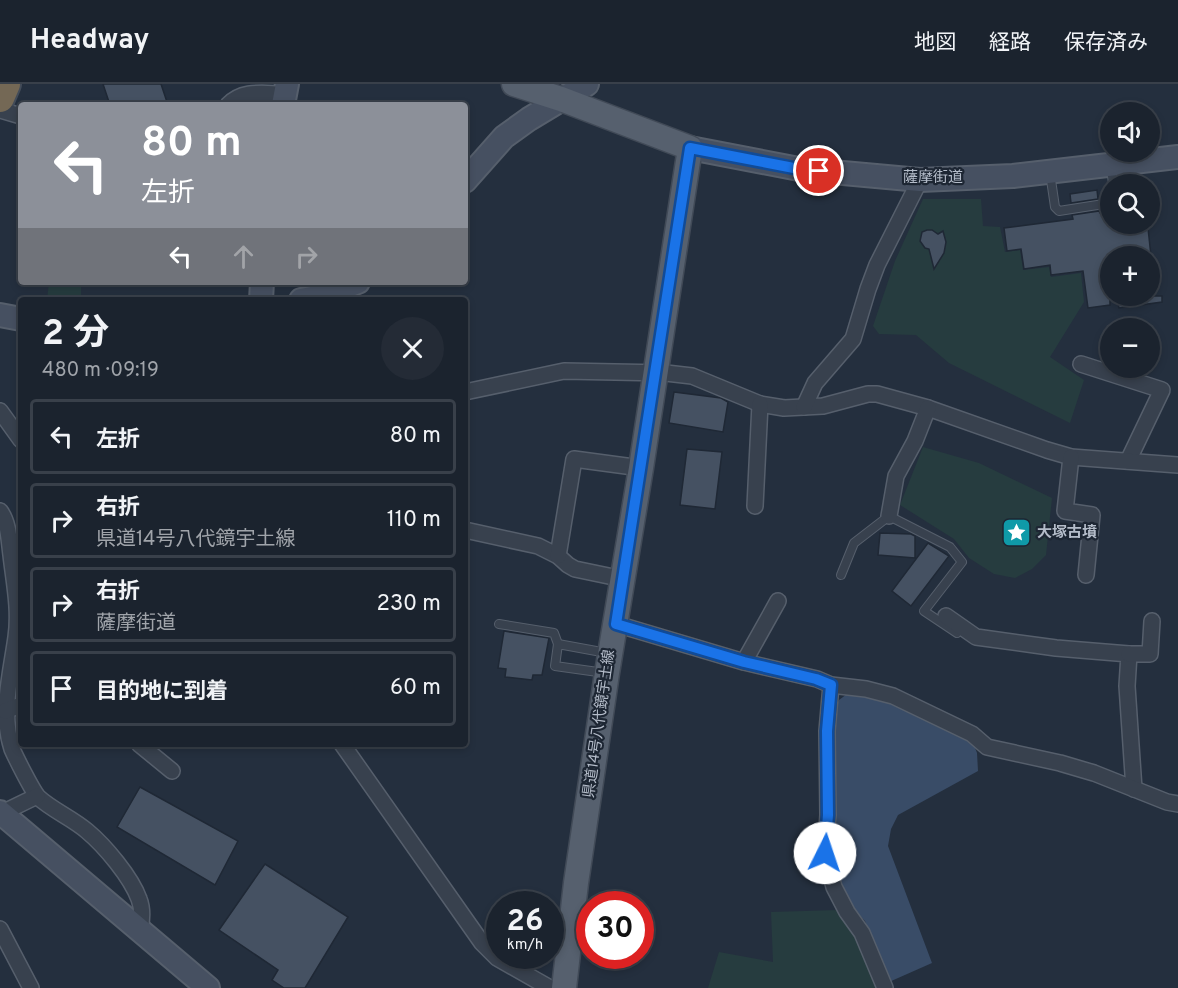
<!DOCTYPE html>
<html lang="ja">
<meta charset="utf-8">
<style>
:root{--surface:#1b232e;--page:#242b36;--text:#f1f3f6;--muted:#a0a4aa;--line:#39404a}
body{margin:0;font-family:Overpass,"Noto Sans JP",sans-serif;background:var(--page);color:var(--text);height:100vh;display:flex;flex-direction:column;font-size:22px;white-space:nowrap}
*{box-sizing:border-box;margin:0}
p{font-size:20px;color:var(--muted)}
.icon{flex:none;width:33px;height:33px;fill:none;stroke:currentColor;stroke-width:2;stroke-linecap:round;stroke-linejoin:round}
.map{position:relative;flex:1;overflow:hidden}
.sheet{position:absolute;left:18px;top:213px;width:450px;height:450px;display:flex;flex-direction:column;background:var(--surface);border-radius:6px;box-shadow:0 3px 9px #0003,0 0 0 2px var(--line)}
.sheet>*{flex:none}
.hud{position:absolute;left:18px;top:18px;width:450px;height:183px;border-radius:6px;box-shadow:0 3px 9px #0003,0 0 0 2px var(--line);background:#8c9099;color:#fff;overflow:hidden}
.tools{position:absolute;left:1100px;top:18px;display:grid;gap:12px}
.tools a{display:grid;place-items:center;width:60px;height:60px;border-radius:50%;background:var(--surface);box-shadow:0 3px 9px #0003,0 0 0 2px var(--line);font-size:30px}
.speed{position:absolute;left:486px;top:807px;display:flex;gap:12px;font-size:30px;font-weight:700;text-align:center}
.speed>*{display:grid;place-content:center;width:78px;height:78px;border-radius:50%;background:var(--surface);box-shadow:0 3px 9px #0003,0 0 0 2px var(--line);line-height:1}
.speed small{font-size:15px;font-weight:400}
.speed .limit{border:9px solid #d22;background:#fff;color:#111}
.pin{position:absolute;display:grid;place-items:center;width:51px;height:51px;color:#fff;margin:-26px;border:3px solid #fff;border-radius:50%;box-shadow:0 2px 6px #0007}
.me{position:absolute;width:66px;margin:-33px;rotate:4deg;stroke-linejoin:round;filter:drop-shadow(0 0 4px #0008)}
.turn{display:flex;align-items:center;gap:21px;height:126px;padding:0 24px;font-size:27px}
.turn .icon{width:78px;height:78px;stroke-width:2.5}
.turn b{display:block;font-size:42px;line-height:51px}
.lanes{display:flex;align-items:center;height:57px;padding:0 24px;background:#0003;justify-content:center;gap:30px;direction:ltr}
.lanes .off{opacity:.35}
.round{display:grid;place-items:center;flex:none;width:63px;height:63px;border-radius:32px;background:var(--page)}
.summary{display:flex;align-items:center;justify-content:space-between;height:102px;padding:0 24px}
h1{font-size:36px;font-weight:700;line-height:45px}
ul{padding:0;list-style:none}
li{display:flex;align-items:center;gap:18px;height:75px;margin:0 12px 9px;padding:0 12px;border:3px solid var(--line);border-radius:6px}
li div{flex:1}
li b{display:block;font-size:22px}
li em{font-style:normal}
header{display:flex;align-items:center;gap:36px;box-sizing:border-box;height:84px;padding:0 30px;background:var(--surface);border-bottom:2px solid var(--line)}
header strong{font-size:28px}
nav{display:flex;gap:33px;margin-inline-start:auto;font-size:21px}
.map>svg:first-child{display:block}
.green{fill:#263c3f}
.water{fill:#394c67}
.building{fill:#455162;stroke:#1f2835;stroke-width:1.5}
.lines{fill:none;stroke-linecap:round;stroke-linejoin:round}
.lane-casing{stroke:#565f6c;stroke-width:10}
.street-casing{stroke:#565f6c;stroke-width:18}
.secondary-casing{stroke:#565f6c;stroke-width:26}
.primary-casing{stroke:#414a57;stroke-width:27}
.highway-casing{stroke:#434c59;stroke-width:32}
.lane{stroke:#38414e;stroke-width:8}
.street{stroke:#38414e;stroke-width:15}
.secondary{stroke:#465061;stroke-width:22}
.primary{stroke:#56606e;stroke-width:24}
.highway{stroke:#746855;stroke-width:28}
.route-casing{stroke:#114b97;stroke-width:15}
.route{stroke:#1a73e8;stroke-width:10}
.labels{text-anchor:middle;dominant-baseline:central;stroke-width:4.5;stroke-linejoin:round;paint-order:stroke}
.street-label{font-size:15px;fill:#b4bcc9;stroke:#1d2633}
.poi-label{font-size:15px;font-weight:bold;fill:#b4bcc9;stroke:#1d2633;text-anchor:start}
</style>
<header>
<strong>Headway</strong>
<nav><a>地図</a><a>経路</a><a>保存済み</a></nav>
</header>
<div class="map">
<svg width="1178" height="904" viewBox="0 0 1178 904">
<rect width="100%" height="100%" fill="#242f3e"/>
<g class="green">
<polygon points="923,115 981,115 983,142 1000,143 1005,168 1020,166 1023,186 1049,183 1051,193 1081,189 1084,218 1050,273 1084,296 1070,339 949,279 916,251 879,250 873,242 895,177"/>
<polygon points="49,198 81,198 81,216 47,216"/>
<polygon points="923,363 979,379 1052,414 1046,471 1032,485 1015,494 994,490 969,474 954,455 900,421"/>
<polygon points="838,826 860,854 880,904 708,904 719,868 773,878 771,828"/>
</g>
<polygon class="water" points="847,610 885,614 972,656 977,669 978,687 898,731 891,745 888,762 932,879 889,898 865,837 851,822 839,804 829,768 834,625 839,616"/>
<g class="building">
<polygon points="103,0 161,0 168,21 110,21"/>
<polygon points="1097,106 1098,115 1071,119 1070,110"/>
<polygon points="1099,127 1100,129 1110,127 1110,140 1142,140 1143,145 1148,144 1151,172 1110,172 1110,221 1088,224 1083,187 1051,191 1050,181 1024,185 1021,165 1007,167 1004,144 1073,135 1072,131"/>
<polygon points="927,146 932,146 938,150 943,147 946,158 944,169 934,185 929,165 925,164 920,157 922,148"/>
<polygon points="1116,212 1162,212 1162,218 1119,224"/>
<polygon points="674,308 721,314 728,318 723,348 669,339"/>
<polygon points="687,365 722,368 715,425 680,421"/>
<polygon points="880,449 911,450 915,452 915,474 878,471"/>
<polygon points="928,459 949,472 911,522 892,507"/>
<polygon points="504,547 549,554 542,591 533,591 532,596 505,593 506,585 498,584"/>
<polygon points="140,703 238,757 215,801 117,743"/>
<polygon points="265,780 348,833 305,904 284,904 272,896 278,886 219,846"/>
</g>
<g class="lines">
<defs>
<g id="lane">
<polyline points="1111,84 1113,100"/>
<polyline points="1050,89 1055,123 1059,127 1110,119"/>
<polyline points="841,491 854,459 889,432 950,463 962,478 924,527 957,549"/>
<polyline points="499,540 554,549 558,560"/>
<polyline points="605,589 555,582 558,560 607,569"/>
</g>
<g id="street">
<path d="M228 21C243 5 264 10 285 10"/>
<polyline points="0,26 21,32"/>
<polyline points="1081,280 1162,306 1128,377"/>
<polyline points="465,308 564,287 666,289 692,292 760,320 784,324 823,322 868,310 877,310 928,324 1047,366 1071,373 1178,381"/>
<polyline points="804,323 815,299 853,255 868,205 877,181 920,96"/>
<polyline points="0,327 21,356"/>
<polyline points="1071,373 1065,427 1092,431 1086,491"/>
<polyline points="755,422 760,320"/>
<path d="M0 427C9 439 9 457 11 471 14 498 20 526 16 553 11 590 0 628 12 665 16 674 32 706 38 713 52 726 72 734 87 747 105 762 131 793 139 815 143 825 142 836 140 846"/>
<polyline points="889,432 896,392 915,357 928,324"/>
<polyline points="465,446 538,462 558,472 568,481 575,485 623,495"/>
<polyline points="558,472 574,375 641,384"/>
<polyline points="946,532 976,553 1056,564 1129,570 1127,602 1134,705"/>
<polyline points="616,540 744,578 817,595 831,601 866,605 893,612 972,650 987,663 1060,679 1094,689 1167,718 1178,720"/>
<polyline points="1129,570 1150,570 1152,537"/>
<polyline points="744,578 778,517"/>
<polyline points="831,601 827,647 828,731 825,769 834,803 847,828 862,849 885,904"/>
<polyline points="5,627 21,621"/>
<polyline points="139,660 172,687"/>
<polyline points="342,660 482,859 497,874 550,904"/>
<polyline points="0,730 37,712"/>
<polyline points="0,845 31,904"/>
</g>
<g id="secondary">
<polyline points="283,21 287,0"/>
<polyline points="690,64 799,85 920,96 1013,92 1178,73"/>
<polyline points="465,97 504,53 529,35 587,0"/>
<polyline points="261,216 262,198"/>
<polyline points="301,216 322,212 358,198"/>
<polyline points="0,231 21,235"/>
<polyline points="0,728 208,904"/>
</g>
<polyline id="primary" points="514,0 561,15 690,64 641,384 607,589 576,799 564,904"/>
<polyline id="highway" points="0,14 6,0"/>
</defs>
<use href="#lane" class="lane-casing"/>
<use href="#street" class="street-casing"/>
<use href="#secondary" class="secondary-casing"/>
<use href="#primary" class="primary-casing"/>
<use href="#highway" class="highway-casing"/>
<use href="#lane" class="lane"/>
<use href="#street" class="street"/>
<use href="#secondary" class="secondary"/>
<use href="#primary" class="primary"/>
<use href="#highway" class="highway"/>
</g>
<g class="lines">
<defs>
<polyline id="route" points="819,87 799,85 690,64 616,540 744,578 816,595 831,601 827,647 828,731 825,769"/>
</defs>
<use href="#route" class="route-casing"/>
<use href="#route" class="route"/>
</g>
<defs>
<symbol id="sight-square" viewBox="-11 -11 22 22"><rect x="-9" y="-9" width="18" height="18" rx="4" fill="#0f9aa8" stroke="#1d2633"/><path d="M0-6L1.8-2.2L6-1.7L2.9 1.2L3.7 5.4L0 3.3L-3.7 5.4L-2.9 1.2L-6-1.7L-1.8-2.2Z" fill="#fff"/></symbol>
</defs>
<g fill-rule="evenodd">
<use href="#sight-square" x="1000" y="432" width="33" height="33"/>
</g>
<g class="labels">
<g class="street-label">
<text x="933" y="94">薩摩街道</text>
<text transform="translate(600 640) rotate(-82)">県道14号八代鏡宇土線</text>
</g>
<g class="poi-label">
<text x="1037" y="449">大塚古墳</text>
</g>
</g>
</svg>
<div class="tools">
<a><svg class="icon" aria-label="sound" viewBox="0 0 24 24"><path d="M4 9h4l5-4v14l-5-4H4zM17 9q2 3 0 6"/></svg></a>
<a><svg class="icon" aria-label="search" viewBox="0 0 24 24"><circle cx="10" cy="10" r="6"/><path d="M15 15l6 6"/></svg></a>
<a>+</a>
<a>−</a>
</div>
<div class="speed"><div>26<small>km/h</small></div><div class="limit">30</div></div>
<div class="pin" style="left:819px;top:87px;background:#d93025"><svg class="icon" aria-label="arrive" viewBox="0 0 24 24"><path d="M6 21V4h12l-3 4 3 4H6"/></svg></div>
<svg class="me" style="left:825px;top:769px" viewBox="-20 -20 40 40"><circle r="19" fill="#fff"/><path d="M0-13L10 11 0 6-10 11z" fill="#1a73e8"/></svg>
<div class="hud">
<div class="turn"><svg class="icon" aria-label="left" viewBox="0 0 24 24"><path d="M17 20v-9H6M10 6l-5 5 5 5"/></svg><div><b>80 m</b>左折</div></div>
<div class="lanes"><svg class="icon" aria-label="left" viewBox="0 0 24 24"><path d="M17 20v-9H6M10 6l-5 5 5 5"/></svg><svg class="icon off" aria-label="ahead" viewBox="0 0 24 24"><path d="M12 20V5M6 11l6-6 6 6"/></svg><svg class="icon off" aria-label="right" viewBox="0 0 24 24"><path d="M7 20v-9h11M14 6l5 5-5 5"/></svg></div>
</div>
<section class="sheet">
<div class="summary"><div><h1>2 分</h1><p>480 m · 09:19</p></div><a class="round"><svg class="icon" aria-label="close" viewBox="0 0 24 24"><path d="M6 6l12 12M18 6L6 18"/></svg></a></div>
<ul>
<li><svg class="icon" aria-label="left" viewBox="0 0 24 24"><path d="M17 20v-9H6M10 6l-5 5 5 5"/></svg><div><b>左折</b></div><em>80 m</em></li>
<li><svg class="icon" aria-label="right" viewBox="0 0 24 24"><path d="M7 20v-9h11M14 6l5 5-5 5"/></svg><div><b>右折</b><p>県道14号八代鏡宇土線</p></div><em>110 m</em></li>
<li><svg class="icon" aria-label="right" viewBox="0 0 24 24"><path d="M7 20v-9h11M14 6l5 5-5 5"/></svg><div><b>右折</b><p>薩摩街道</p></div><em>230 m</em></li>
<li><svg class="icon" aria-label="arrive" viewBox="0 0 24 24"><path d="M6 21V4h12l-3 4 3 4H6"/></svg><div><b>目的地に到着</b></div><em>60 m</em></li>
</ul>
</section>
</div>
